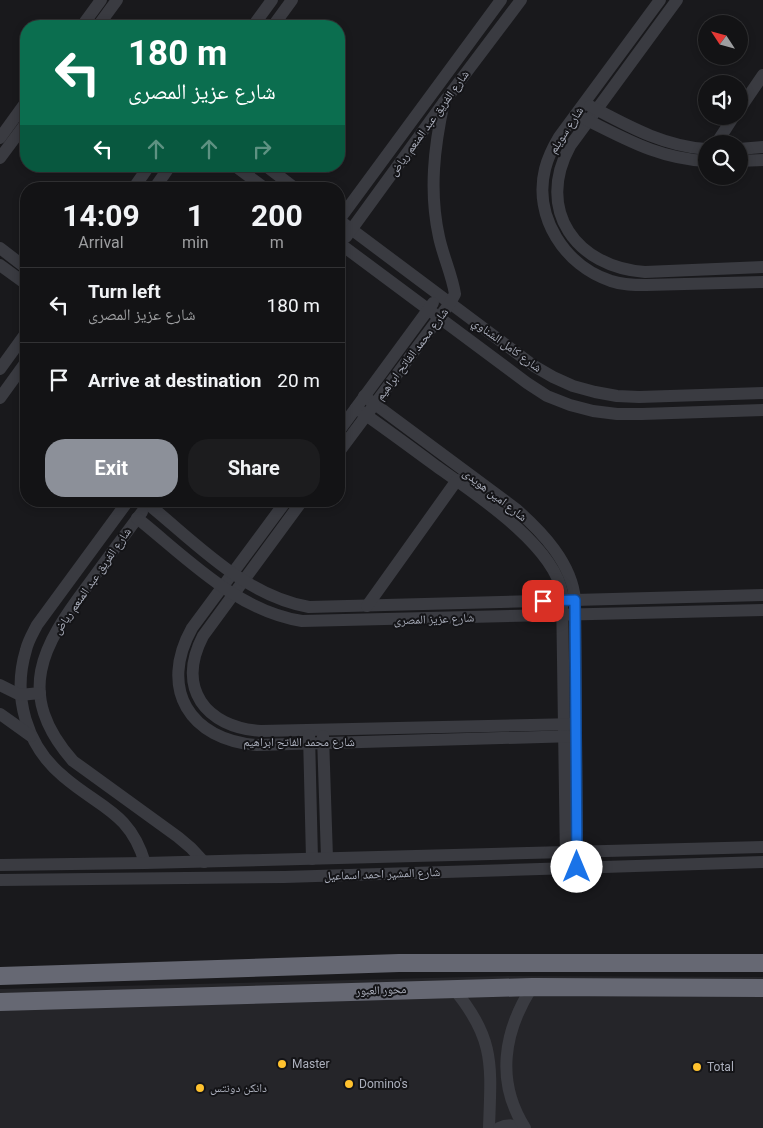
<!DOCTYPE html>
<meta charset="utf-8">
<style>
:root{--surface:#131315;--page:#1c1c1e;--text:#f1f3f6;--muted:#9d9ea0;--line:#323234;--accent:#8c9099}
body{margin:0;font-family:Roboto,"Noto Naskh Arabic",sans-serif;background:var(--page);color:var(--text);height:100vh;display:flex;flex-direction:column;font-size:19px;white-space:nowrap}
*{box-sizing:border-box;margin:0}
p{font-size:16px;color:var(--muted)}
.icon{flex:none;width:28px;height:28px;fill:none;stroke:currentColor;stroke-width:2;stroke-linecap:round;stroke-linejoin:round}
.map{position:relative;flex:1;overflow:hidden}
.side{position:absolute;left:20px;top:182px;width:325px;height:325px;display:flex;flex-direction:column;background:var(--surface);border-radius:20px;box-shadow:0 2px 8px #0003,0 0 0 1px var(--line)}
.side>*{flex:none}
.guide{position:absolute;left:20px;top:20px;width:325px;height:152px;border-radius:20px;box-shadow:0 2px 8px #0003,0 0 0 1px var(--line);background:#0b6e4f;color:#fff;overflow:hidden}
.needle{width:32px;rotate:306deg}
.tools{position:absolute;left:698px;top:15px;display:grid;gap:10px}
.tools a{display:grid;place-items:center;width:50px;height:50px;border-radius:50%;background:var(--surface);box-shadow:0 2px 8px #0003,0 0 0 1px var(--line);font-size:25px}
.pin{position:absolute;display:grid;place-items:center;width:42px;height:42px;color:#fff;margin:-21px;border-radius:10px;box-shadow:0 2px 8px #0006}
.me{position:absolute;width:55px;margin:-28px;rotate:0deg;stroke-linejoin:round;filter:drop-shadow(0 0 4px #0008)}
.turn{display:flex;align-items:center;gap:18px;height:105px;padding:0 25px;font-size:22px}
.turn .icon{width:65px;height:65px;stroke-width:2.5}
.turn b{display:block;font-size:35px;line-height:42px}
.lanes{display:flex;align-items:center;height:48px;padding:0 25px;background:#0003;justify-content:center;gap:25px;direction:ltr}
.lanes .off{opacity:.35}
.eta{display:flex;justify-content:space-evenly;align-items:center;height:85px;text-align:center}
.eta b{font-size:30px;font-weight:700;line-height:35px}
.cta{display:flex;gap:10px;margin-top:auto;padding:10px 25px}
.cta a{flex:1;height:58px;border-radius:20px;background:var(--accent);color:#fff;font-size:20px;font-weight:700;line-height:58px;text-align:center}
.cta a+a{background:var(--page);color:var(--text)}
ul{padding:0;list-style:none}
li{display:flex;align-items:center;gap:15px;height:75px;padding:0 25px;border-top:1px solid var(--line)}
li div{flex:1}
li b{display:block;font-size:19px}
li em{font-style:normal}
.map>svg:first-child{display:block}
.built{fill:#252529}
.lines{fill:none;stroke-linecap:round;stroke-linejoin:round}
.minor{stroke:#3a3b41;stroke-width:12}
.highway{stroke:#666873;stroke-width:18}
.route-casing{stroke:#114b97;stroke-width:12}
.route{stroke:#1a73e8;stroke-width:9}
.poi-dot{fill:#ffc22e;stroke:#141417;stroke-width:2}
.labels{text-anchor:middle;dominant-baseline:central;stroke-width:4;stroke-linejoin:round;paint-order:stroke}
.street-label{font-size:12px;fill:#abafbc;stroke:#141417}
.poi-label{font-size:12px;fill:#abafbc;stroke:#141417;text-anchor:start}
</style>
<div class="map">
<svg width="763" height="1128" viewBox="0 0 763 1128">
<rect width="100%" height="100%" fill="#19191c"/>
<polygon class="built" points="507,976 763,977 763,1128 0,1128 0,989"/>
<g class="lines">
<g class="minor">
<path d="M660 0 559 137C553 147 548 157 545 169 533 217 565 266 611 281 622 285 634 285 646 285L763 282"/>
<path d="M677 0 570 146C535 210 576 267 645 272L763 267"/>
<polyline points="82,26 101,0"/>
<polyline points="98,26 117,0"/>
<polyline points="253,26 272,0"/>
<polyline points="273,26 292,0"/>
<path d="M590 106C628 126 663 146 706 149"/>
<polyline points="739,110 763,75"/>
<path d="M583 118C626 139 657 158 706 161"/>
<polyline points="0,138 26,102"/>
<polyline points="716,144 734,116"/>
<polyline points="739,149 763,147"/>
<polyline points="0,158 26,123"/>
<polyline points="739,161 763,160"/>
<polyline points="235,166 266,189"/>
<polyline points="266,166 296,189"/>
<polyline points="133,189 149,166"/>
<polyline points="154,189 170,166"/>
<polyline points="339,220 534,366 553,377 573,386 595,392 617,396 639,397 763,393"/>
<polyline points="339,220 501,0"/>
<polyline points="346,237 444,102 521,0"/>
<polyline points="339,243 527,383 547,396 570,405 593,411 617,414 642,414 763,410"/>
<polyline points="0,248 26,268"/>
<polyline points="0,265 26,284"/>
<polyline points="0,369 26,333"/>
<path d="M364 396 516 509C542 532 572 563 575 600L577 860"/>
<polyline points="0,398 26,362"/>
<path d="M356 408C383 427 409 446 436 466 474 493 554 545 562 593L566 861"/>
<polyline points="339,431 433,303"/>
<path d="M339 452 450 303 455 294C452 275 443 256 439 237 429 192 434 147 444 102"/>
<path d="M128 501 37 625C33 633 28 641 26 650 12 696 26 746 64 777 100 808 130 812 145 863"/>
<path d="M286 501 192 628C158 689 190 740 257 745L576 736"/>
<path d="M302 501 203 636C176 688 205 727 261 731L576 724"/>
<path d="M148 504C196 543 245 596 309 607L763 595"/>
<path d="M142 512C124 536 106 560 88 585 42 646 14 694 73 761L178 837 191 848 204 862"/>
<path d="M137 518C187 558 237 611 302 621L763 610"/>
<polyline points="367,606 457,480"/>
<polyline points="0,685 20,695 40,693"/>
<polyline points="0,714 31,736"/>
<polyline points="309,735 312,859"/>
<polyline points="323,736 327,858"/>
<polyline points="0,865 145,863 763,847"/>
<polyline points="0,880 284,877 763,862"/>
<path d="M453 988C496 1039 491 1066 489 1128"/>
<path d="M499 1128C508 1124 515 1125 524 1128"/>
<path d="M525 1128C495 1081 504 1031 532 987"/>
</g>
<g class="highway">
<polyline points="0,976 399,963 763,963"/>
<polyline points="0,1002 532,987 763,988"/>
</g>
</g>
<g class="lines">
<defs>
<polyline id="route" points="543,601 575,600 577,867"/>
</defs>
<use href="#route" class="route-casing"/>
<use href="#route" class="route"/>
</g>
<g class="poi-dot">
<circle cx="282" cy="1064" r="5"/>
<circle cx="697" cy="1067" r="5"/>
<circle cx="349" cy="1084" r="5"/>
<circle cx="200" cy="1088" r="5"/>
</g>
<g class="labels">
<g class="street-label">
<text transform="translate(429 123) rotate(-54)">شارع الفريق عبد المنعم رياض</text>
<text transform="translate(566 130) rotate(-57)">شارع سويلم</text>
<text transform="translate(507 345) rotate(36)">شارع كامل الشناوي</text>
<text transform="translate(412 354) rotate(-53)">شارع محمد الفاتح ابراهيم</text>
<text transform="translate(495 495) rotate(38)">شارع امين هويدى</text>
<text transform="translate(92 581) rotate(-55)">شارع الفريق عبد المنعم رياض</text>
<text transform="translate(434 619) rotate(-2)">شارع عزيز المصرى</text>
<text x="299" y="742">شارع محمد الفاتح ابراهيم</text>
<text transform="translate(382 874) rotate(-2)">شارع المشير احمد اسماعيل</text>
<text transform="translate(381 990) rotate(-2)">محور العبور</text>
</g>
<g class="poi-label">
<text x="292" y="1064">Master</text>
<text x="707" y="1067">Total</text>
<text x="359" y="1084">Domino's</text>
<text x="210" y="1088">دانكن دونتس</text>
</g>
</g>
</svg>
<div class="tools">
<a><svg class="needle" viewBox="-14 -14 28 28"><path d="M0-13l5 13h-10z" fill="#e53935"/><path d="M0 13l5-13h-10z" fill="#9d9ea0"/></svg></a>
<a><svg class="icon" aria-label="sound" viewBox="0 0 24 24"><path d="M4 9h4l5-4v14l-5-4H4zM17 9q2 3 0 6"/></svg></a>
<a><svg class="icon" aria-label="search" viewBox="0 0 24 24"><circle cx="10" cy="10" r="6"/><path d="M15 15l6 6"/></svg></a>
</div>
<div class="pin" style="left:543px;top:601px;background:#d93025"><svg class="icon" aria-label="arrive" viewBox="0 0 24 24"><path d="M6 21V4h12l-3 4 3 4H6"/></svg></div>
<svg class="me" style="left:577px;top:867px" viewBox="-20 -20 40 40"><circle r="19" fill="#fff"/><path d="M0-13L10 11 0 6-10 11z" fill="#1a73e8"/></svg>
<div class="guide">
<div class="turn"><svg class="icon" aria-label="left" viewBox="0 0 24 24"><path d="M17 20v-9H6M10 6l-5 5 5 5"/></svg><div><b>180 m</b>شارع عزيز المصرى</div></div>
<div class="lanes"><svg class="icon" aria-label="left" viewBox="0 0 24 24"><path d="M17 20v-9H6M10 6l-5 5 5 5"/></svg><svg class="icon off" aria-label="ahead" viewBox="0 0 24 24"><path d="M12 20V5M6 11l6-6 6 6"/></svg><svg class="icon off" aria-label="ahead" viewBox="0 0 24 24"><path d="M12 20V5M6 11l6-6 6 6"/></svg><svg class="icon off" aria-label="right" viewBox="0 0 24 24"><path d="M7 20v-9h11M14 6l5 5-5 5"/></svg></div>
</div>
<section class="side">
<div class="eta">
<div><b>14:09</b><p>Arrival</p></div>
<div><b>1</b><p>min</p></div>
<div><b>200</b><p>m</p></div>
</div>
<ul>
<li><svg class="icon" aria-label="left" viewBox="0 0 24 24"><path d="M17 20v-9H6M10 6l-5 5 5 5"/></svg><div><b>Turn left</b><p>شارع عزيز المصرى</p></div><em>180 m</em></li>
<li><svg class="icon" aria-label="arrive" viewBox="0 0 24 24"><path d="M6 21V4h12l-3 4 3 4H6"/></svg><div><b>Arrive at destination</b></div><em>20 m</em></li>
</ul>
<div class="cta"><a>Exit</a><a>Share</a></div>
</section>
</div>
